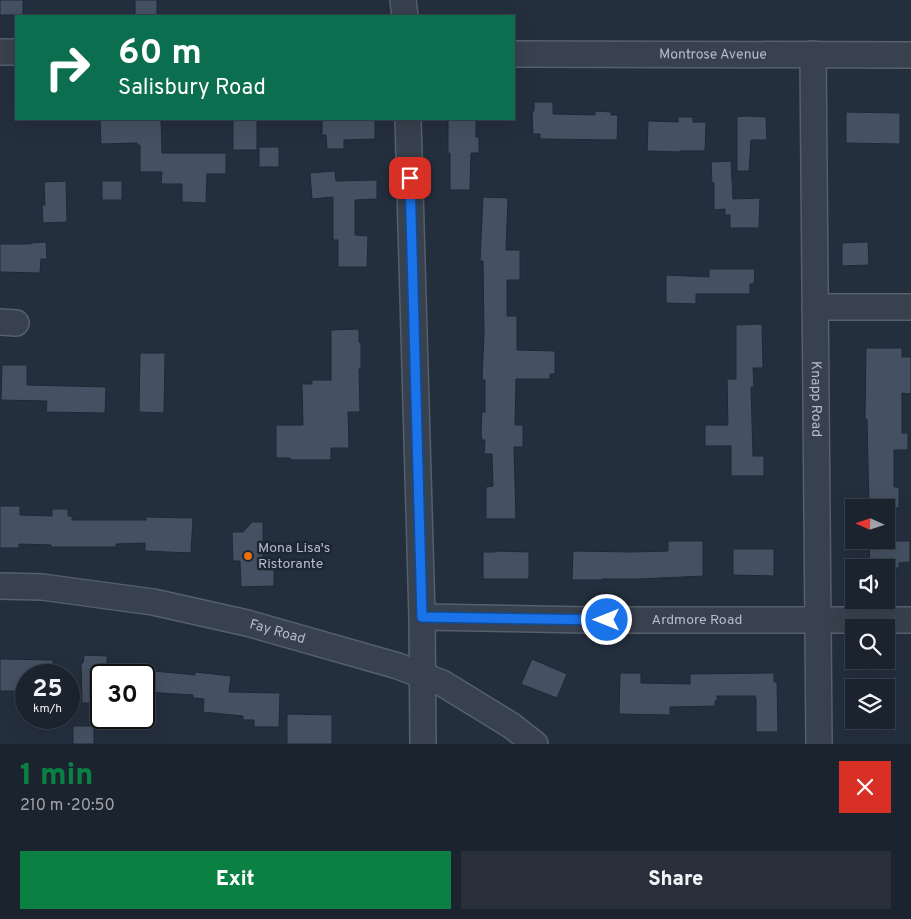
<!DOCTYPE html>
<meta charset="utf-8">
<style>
:root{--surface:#1b232e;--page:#282f3a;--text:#f1f3f6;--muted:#a0a4aa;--line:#39404a;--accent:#0b8043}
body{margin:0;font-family:Overpass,sans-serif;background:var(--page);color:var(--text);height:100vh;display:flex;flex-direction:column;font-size:19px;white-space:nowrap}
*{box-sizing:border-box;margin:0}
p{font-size:16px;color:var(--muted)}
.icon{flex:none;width:28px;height:28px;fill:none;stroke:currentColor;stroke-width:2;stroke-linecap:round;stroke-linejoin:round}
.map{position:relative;height:744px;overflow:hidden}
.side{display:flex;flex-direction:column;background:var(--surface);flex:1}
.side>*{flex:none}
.guide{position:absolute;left:15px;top:15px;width:500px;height:105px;border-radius:0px;box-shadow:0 5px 20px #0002,0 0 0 1px var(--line);background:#0b6e4f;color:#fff;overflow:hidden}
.needle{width:32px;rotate:273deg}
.tools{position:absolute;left:845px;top:499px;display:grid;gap:10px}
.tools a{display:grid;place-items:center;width:50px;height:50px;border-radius:0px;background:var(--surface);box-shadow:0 5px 20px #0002,0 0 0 1px var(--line);font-size:25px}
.speed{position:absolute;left:15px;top:664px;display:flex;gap:10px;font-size:25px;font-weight:700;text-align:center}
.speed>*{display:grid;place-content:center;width:65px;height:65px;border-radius:50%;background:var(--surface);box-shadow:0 5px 20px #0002,0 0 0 1px var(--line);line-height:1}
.speed small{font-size:12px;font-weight:400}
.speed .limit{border:2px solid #111;border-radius:8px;background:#fff;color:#111}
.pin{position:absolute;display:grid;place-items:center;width:42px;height:42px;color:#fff;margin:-21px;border-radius:10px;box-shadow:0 2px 8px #0006}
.me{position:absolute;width:55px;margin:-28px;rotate:270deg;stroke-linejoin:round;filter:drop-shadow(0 0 4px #0008)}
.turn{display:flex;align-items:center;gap:18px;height:105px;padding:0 20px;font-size:22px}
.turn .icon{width:65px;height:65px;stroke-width:2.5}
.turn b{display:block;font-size:35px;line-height:42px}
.round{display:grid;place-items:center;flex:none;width:52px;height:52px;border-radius:0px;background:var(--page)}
.overview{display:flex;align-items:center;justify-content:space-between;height:85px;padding:0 20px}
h1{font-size:30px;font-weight:800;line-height:38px;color:var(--accent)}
.cta{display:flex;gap:10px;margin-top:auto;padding:10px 20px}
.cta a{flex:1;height:58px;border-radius:0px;background:var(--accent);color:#fff;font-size:20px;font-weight:800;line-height:58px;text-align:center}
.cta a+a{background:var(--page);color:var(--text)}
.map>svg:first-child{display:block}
.building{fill:#455162;stroke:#1f2835}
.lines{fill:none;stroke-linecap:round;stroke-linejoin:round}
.minor-casing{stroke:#565f6c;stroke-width:28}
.minor{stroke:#38414e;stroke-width:25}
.route-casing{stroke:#114b97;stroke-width:12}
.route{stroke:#1a73e8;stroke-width:9}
.food-dot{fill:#e8710a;stroke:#1d2633;stroke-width:2}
.labels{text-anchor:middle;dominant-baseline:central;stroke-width:5;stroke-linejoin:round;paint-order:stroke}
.street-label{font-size:14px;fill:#b4bcc9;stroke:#1d2633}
.poi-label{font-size:14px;fill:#b4bcc9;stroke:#1d2633;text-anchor:start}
</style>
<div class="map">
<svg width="911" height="744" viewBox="0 0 911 744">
<rect width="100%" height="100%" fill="#242f3e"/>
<g class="building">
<rect x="0" y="0" width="23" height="15"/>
<rect x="135" y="0" width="22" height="16"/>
<polygon points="534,102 553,102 553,114 595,115 595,111 611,112 611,115 618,115 617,140 540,139 540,134 533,134 532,111 534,111"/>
<polygon points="846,112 900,113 900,144 846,143"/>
<polygon points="745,116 766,117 767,140 751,140 749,171 737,171 737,117"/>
<polygon points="678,117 693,117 693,122 706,122 705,151 680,151 680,152 647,151 648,121 678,122"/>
<polygon points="100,119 161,119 162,153 226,153 226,174 207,174 206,203 182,202 182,184 161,184 162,172 140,172 140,145 137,145 137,143 101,144"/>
<rect x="233" y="119" width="24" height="31"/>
<polygon points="322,119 375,119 375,139 344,140 344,149 327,149 326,135 322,135"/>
<polygon points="448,119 476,119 476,137 479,137 479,153 471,153 470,190 450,190 450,153 448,153"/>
<rect x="259" y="147" width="20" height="20"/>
<polygon points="731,161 733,199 760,198 759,228 730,228 730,215 725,215 725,209 714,210 714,183 712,183 711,162"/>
<polygon points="335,171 336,181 377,180 377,199 355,200 355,235 368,236 367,267 338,267 338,240 333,240 333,197 312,199 310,173"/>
<polygon points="66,181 67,222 43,223 42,205 45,205 44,182"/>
<rect x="102" y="181" width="20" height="19"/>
<polygon points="483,197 508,198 506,250 520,250 520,280 507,280 507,316 517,316 517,350 555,351 555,374 550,374 550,379 516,379 515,425 523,425 523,447 514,447 516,519 486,519 486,487 493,486 492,454 484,454 485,440 482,440 481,433 482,412 485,412 485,380 482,380 484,334 483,261 480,261"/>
<polygon points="46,242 47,259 41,259 40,273 0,272 0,244 31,244 31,243"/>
<polygon points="868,242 869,265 842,266 842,243"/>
<polygon points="709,269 755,269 754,284 750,284 750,294 696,294 696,304 666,303 666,275 709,277"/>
<polygon points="762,324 763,368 753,368 754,387 751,387 753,456 764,456 764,476 731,476 731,446 705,446 705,425 728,425 727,379 736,379 736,325"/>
<polygon points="359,329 359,342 361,343 361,369 359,369 360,412 348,412 349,448 331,448 331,460 291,460 290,458 276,458 276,425 303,425 302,384 312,384 312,380 331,380 331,330"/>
<polygon points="866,348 902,348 902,357 911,357 911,394 902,393 902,433 908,433 908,450 894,450 894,487 899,487 899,508 869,508 867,419 865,419"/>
<polygon points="140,353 165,353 164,413 139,412"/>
<polygon points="2,365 27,365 27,385 106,387 105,413 46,412 47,401 1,400"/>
<polygon points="0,506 20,506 20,515 52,516 52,509 68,509 68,516 72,516 72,520 146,520 146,517 193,518 191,553 145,551 145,543 116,544 116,547 51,547 51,545 19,544 19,548 0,548"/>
<polygon points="252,522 263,522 263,561 274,561 274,586 241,587 240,561 233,561 232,532 243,532"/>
<polygon points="668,541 703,541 703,576 639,579 602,579 602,580 572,580 573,551 631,552 668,551"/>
<polygon points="886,541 910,541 910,562 899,563 899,568 870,568 869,543 886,543"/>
<polygon points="733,549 774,549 774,576 733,575"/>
<polygon points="495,551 529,552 529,579 483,579 483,552 495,552"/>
<polygon points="84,655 107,656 107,675 101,675 101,703 82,703 81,663 83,663"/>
<polygon points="0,659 53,660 53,675 26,675 26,691 0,691"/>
<polygon points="532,659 567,674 557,698 521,684"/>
<polygon points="144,670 195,675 195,672 231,676 229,692 280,693 279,727 254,727 254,720 243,720 243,716 203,712 204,699 193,698 193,695 144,692"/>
<polygon points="620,673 641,673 641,683 690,684 690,674 774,673 774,682 777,682 778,732 756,732 756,698 755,698 755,696 717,696 717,701 715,701 715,706 670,707 670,715 619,714"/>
<polygon points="287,714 332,715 332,744 287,744"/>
<rect x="73" y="726" width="21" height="18"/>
</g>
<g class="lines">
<defs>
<g id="minor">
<polyline points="403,0 405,16"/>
<polyline points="0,52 16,52"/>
<path id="s1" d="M514 54 911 55"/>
<path id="s2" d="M813 54 819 744"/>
<polyline points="408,119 422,617 423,744"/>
<polyline points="815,307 911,307"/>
<polyline points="0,322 16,323"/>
<path id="s3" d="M0 586 42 587 153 602 247 623 398 666 442 683 512 726 535 744"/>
<path id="s4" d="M422 617 588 620H911"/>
</g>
</defs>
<use href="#minor" class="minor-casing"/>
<use href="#minor" class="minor"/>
</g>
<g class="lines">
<defs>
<polyline id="route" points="410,178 422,617 607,620"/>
</defs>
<use href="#route" class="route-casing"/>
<use href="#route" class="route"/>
</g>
<circle class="food-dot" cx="248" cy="556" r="5"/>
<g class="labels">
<g class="street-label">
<text stroke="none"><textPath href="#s1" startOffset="199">Montrose Avenue</textPath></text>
<text stroke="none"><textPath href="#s2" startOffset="345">Knapp Road</textPath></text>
<text stroke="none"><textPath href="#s4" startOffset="275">Ardmore Road</textPath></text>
<text stroke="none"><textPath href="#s3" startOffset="282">Fay Road</textPath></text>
</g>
<g class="poi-label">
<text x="258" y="548">Mona Lisa's<tspan x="258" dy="16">Ristorante</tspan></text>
</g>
</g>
</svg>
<div class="tools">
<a><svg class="needle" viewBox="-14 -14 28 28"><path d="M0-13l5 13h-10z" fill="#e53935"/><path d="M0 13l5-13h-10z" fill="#a0a4aa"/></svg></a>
<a><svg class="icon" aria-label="sound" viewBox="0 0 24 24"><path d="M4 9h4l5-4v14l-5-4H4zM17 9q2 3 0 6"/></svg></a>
<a><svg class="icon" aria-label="search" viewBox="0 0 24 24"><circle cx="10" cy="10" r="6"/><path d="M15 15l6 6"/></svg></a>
<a><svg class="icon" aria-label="layers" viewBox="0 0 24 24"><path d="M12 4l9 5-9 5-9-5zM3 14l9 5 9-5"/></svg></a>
</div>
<div class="speed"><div>25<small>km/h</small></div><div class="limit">30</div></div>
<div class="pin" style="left:410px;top:178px;background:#d93025"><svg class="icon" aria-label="arrive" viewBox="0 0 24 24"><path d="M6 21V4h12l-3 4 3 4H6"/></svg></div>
<svg class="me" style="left:607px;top:620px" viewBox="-20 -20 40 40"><circle r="17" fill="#1a73e8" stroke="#fff" stroke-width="3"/><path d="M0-11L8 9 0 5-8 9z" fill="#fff"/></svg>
<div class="guide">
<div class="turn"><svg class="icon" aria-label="right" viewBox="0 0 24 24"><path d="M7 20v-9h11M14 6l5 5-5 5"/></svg><div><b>60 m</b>Salisbury Road</div></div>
</div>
</div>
<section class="side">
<div class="overview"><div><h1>1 min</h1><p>210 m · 20:50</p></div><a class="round" style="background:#d93025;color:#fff"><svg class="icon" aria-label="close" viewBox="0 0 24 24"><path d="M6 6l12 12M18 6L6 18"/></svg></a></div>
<div class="cta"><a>Exit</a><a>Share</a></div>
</section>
